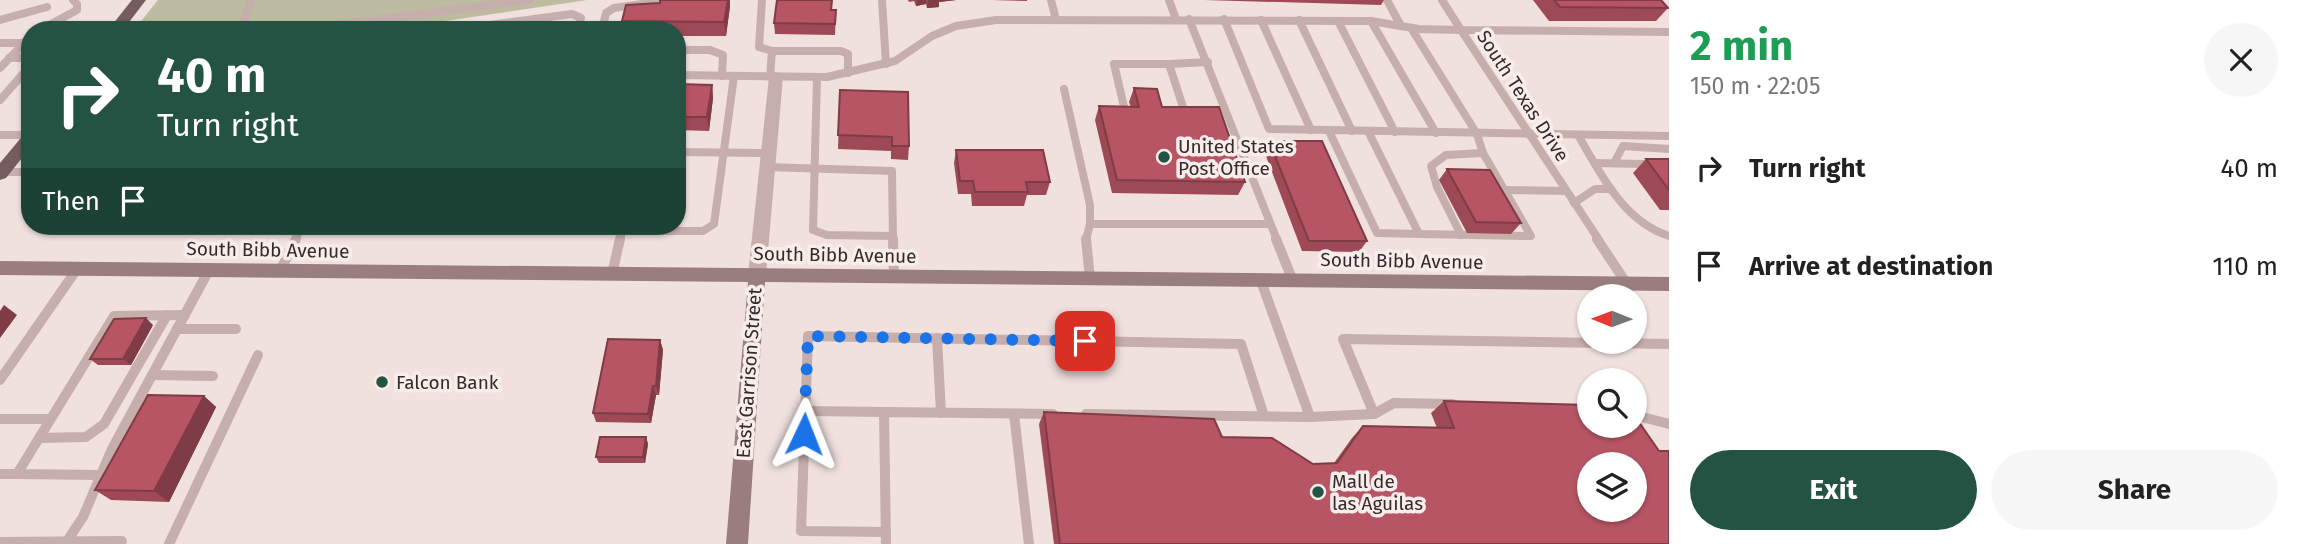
<!DOCTYPE html>
<meta charset="utf-8">
<style>
:root{--surface:#fff;--page:#f6f6f6;--text:#222;--muted:#767676;--accent:#245243}
body{margin:0;font-family:"Fira Sans",sans-serif;background:var(--page);color:var(--text);height:100vh;display:flex;flex-direction:column;font-size:26px;white-space:nowrap}
*{box-sizing:border-box;margin:0}
p{font-size:23px;color:var(--muted)}
.icon{flex:none;width:38px;height:38px;fill:none;stroke:currentColor;stroke-width:2;stroke-linecap:round;stroke-linejoin:round}
.map{position:relative;flex:1;overflow:hidden}
.panel{display:flex;flex-direction:column;background:var(--surface);width:630px}
.panel>*{flex:none}
.top-card{position:absolute;left:21px;top:21px;width:665px;height:214px;border-radius:28px;box-shadow:0 2px 5px #0004;background:#245243;color:#fff;overflow:hidden}
.needle{width:46px;rotate:271deg}
.buttons{position:absolute;left:1577px;top:284px;display:grid;gap:14px}
.buttons a{display:grid;place-items:center;width:70px;height:70px;border-radius:50%;background:var(--surface);box-shadow:0 2px 5px #0004;font-size:35px}
.pin{position:absolute;display:grid;place-items:center;width:60px;height:60px;color:#fff;margin:-30px;border-radius:14px;box-shadow:0 4px 10px #0006}
.me{position:absolute;width:77px;margin:-38px;rotate:2deg;stroke-linejoin:round;filter:drop-shadow(0 0 5px #0008)}
.turn{display:flex;align-items:center;gap:24px;height:147px;padding:0 21px;font-size:32px}
.turn .icon{width:91px;height:91px;stroke-width:2.5}
.turn b{display:block;font-size:49px;line-height:60px}
.then{display:flex;align-items:center;height:66px;padding:0 21px;background:#0003;gap:14px;font-size:26px}
.round{display:grid;place-items:center;flex:none;width:74px;height:74px;border-radius:37px;background:var(--page)}
.head{display:flex;align-items:center;justify-content:space-between;height:119px;padding:0 21px}
h1{font-size:42px;font-weight:700;line-height:52px;color:#1e9e55}
.cta{display:flex;gap:14px;margin-top:auto;padding:14px 21px}
.cta a{flex:1;height:80px;border-radius:42px;background:var(--accent);color:#fff;font-size:28px;font-weight:700;line-height:80px;text-align:center}
.cta a+a{background:var(--page);color:var(--text)}
ul{padding:0;list-style:none}
li{display:flex;align-items:center;gap:21px;height:98px;padding:0 21px}
li div{flex:1}
li b{display:block;font-size:26px}
li em{font-style:normal}
main{display:flex;flex:1;min-height:0}
.map>svg:first-child{display:block}
.green{fill:#bdbba0}
.lines{fill:none;stroke-linecap:round;stroke-linejoin:round}
.lane-far1{stroke:#c6aeac;stroke-width:8}
.lane{stroke:#c6aeac;stroke-width:10}
.street{fill:#c6aeac;fill-rule:evenodd}
.secondary{fill:#9a7e7f;fill-rule:evenodd}
.primary{fill:#755d5f;fill-rule:evenodd}
.wall{fill:#9d4956}
.shaded-wall{fill:#803c46}
.building{fill:#b75564;stroke:#803c46;stroke-width:2;fill-rule:evenodd}
.route{stroke:#1a73e8;stroke-width:12;stroke-dasharray:0 21.6}
.poi-dot{fill:#245243;stroke:#f8edeb;stroke-width:2.5}
.labels{text-anchor:middle;dominant-baseline:central;stroke-width:7;stroke-linejoin:round;paint-order:stroke}
.street-label{font-size:19px;fill:#352a2b;stroke:#f8edeb}
.poi-label{font-size:19px;fill:#352a2b;stroke:#f8edeb;text-anchor:start}
</style>
<main>
<div class="map">
<svg width="1669" height="544" viewBox="0 0 1669 544">
<rect width="100%" height="100%" fill="#f0e1df"/>
<polygon class="green" points="158,0 587,0 384,30 134,30"/>
<g class="lines">
<g class="lane-far1">
<polyline points="762,0 759,47 772,51 770,77"/>
<polyline points="882,0 886,64"/>
<polyline points="1051,0 1056,20"/>
<polyline points="1169,0 1176,19"/>
<polyline points="1387,0 1401,26"/>
<polyline points="1442,0 1461,30 1669,32"/>
<polyline points="1189,19 1277,240"/>
<polyline points="1224,19 1269,129 1669,136"/>
<polyline points="0,20 47,7"/>
<polyline points="1261,20 1311,130"/>
<polyline points="1299,20 1352,131"/>
<polyline points="1338,21 1395,132"/>
<polyline points="1371,21 1436,133"/>
<polyline points="1411,28 1477,134 1483,153 1531,236 1419,234"/>
<polyline points="520,29 526,28 535,19"/>
<polyline points="40,30 77,10 77,4 73,0"/>
<polyline points="241,30 251,0"/>
<polyline points="298,30 529,0"/>
<polyline points="451,30 572,14 581,18 577,30"/>
<polyline points="602,30 606,13 614,8 670,0"/>
<polyline points="0,43 22,43"/>
<polyline points="677,50 710,50 723,55 722,76"/>
<polyline points="772,51 841,51 848,54 848,73"/>
<polyline points="9,58 30,58"/>
<polyline points="0,68 30,37"/>
<polyline points="677,75 827,77 895,61 932,36 956,26 996,20 1371,21 1419,29 1461,30 1599,240"/>
<polyline points="817,77 813,230 827,235 893,236"/>
<polyline points="1064,89 1090,205 1090,224 1086,240"/>
<polyline points="0,100 30,66"/>
<polyline points="1183,107 1169,64 1208,62"/>
<polyline points="1125,111 1114,64 1169,64"/>
<polyline points="1329,131 1377,233 1419,234 1368,131"/>
<polyline points="0,135 30,135"/>
<path d="M1578 135C1601 174 1623 221 1669 236"/>
<polyline points="677,152 769,153"/>
<polyline points="1595,163 1645,164"/>
<polyline points="1614,163 1623,146 1669,149"/>
<polyline points="767,167 892,171 893,240"/>
<polyline points="2,172 30,172"/>
<polyline points="1505,190 1566,191"/>
<polyline points="1574,203 1595,189 1611,189"/>
<polyline points="1090,224 1270,224"/>
<polyline points="216,226 300,228"/>
<polyline points="622,231 703,231 714,224 734,76"/>
<polyline points="1461,235 1437,187 1431,166 1446,155 1483,153"/>
<polyline points="295,240 302,226"/>
<polyline points="620,240 623,227"/>
</g>
<g class="lane">
<polyline points="893,239 894,277"/>
<polyline points="1086,239 1090,279"/>
<polyline points="1276,239 1293,281"/>
<polyline points="1597,239 1627,284"/>
<polyline points="280,271 296,239"/>
<polyline points="612,274 620,239"/>
<polyline points="1261,281 1310,417"/>
<polyline points="177,329 236,329"/>
<polyline points="937,338 941,413"/>
<polyline points="152,375 213,376"/>
<polyline points="0,380 77,269"/>
<polyline points="805,411 884,412"/>
<polyline points="1014,414 1029,544"/>
<polyline points="1086,414 1310,417 1374,414 1394,403 1453,404"/>
<polyline points="1374,414 1343,339 1669,344"/>
<polyline points="1634,415 1669,424"/>
<polyline points="0,419 50,419"/>
<polyline points="39,438 86,437 104,424 167,315"/>
<polyline points="0,474 17,474"/>
<polyline points="101,475 17,474 114,316 185,315"/>
<polyline points="886,532 801,531 808,336 1241,344 1264,416"/>
<polyline points="0,542 122,541 120,544"/>
<polyline points="65,544 83,517 112,449 209,270"/>
<polyline points="169,544 258,355"/>
<polyline points="886,544 884,412 1053,414"/>
</g>
<polygon class="street" points="776,72 783,77 766,275 763,280 751,280 748,275 769,77"/>
<polygon class="secondary" points="0,261 1669,277 1669,291 765,282 748,544 726,544 748,282 0,275"/>
<g class="primary">
<polygon points="132,0 146,0 123,30 108,30"/>
<polygon points="30,132 30,148 6,178 0,180 0,163 25,133"/>
</g>
</g>
<g class="wall">
<polygon points="660,0 730,0 730,6 726,36 677,36 677,30 623,30 622,21 660,3"/>
<polygon points="908,0 956,0 939,2 939,7 927,8 926,4 916,6 914,1 909,2"/>
<polygon points="991,0 1027,0 1027,1"/>
<polygon points="1204,0 1384,0 1381,5"/>
<polygon points="1533,0 1661,0 1668,8 1656,21 1549,21"/>
<polygon points="832,10 836,10 835,35 775,34 774,23"/>
<polygon points="677,84 712,85 713,98 709,131 677,130"/>
<polygon points="1134,88 1162,107 1245,182 1238,195 1112,193 1095,120 1099,106 1131,107 1129,102"/>
<polygon points="840,90 909,146 908,160 891,159 891,151 838,149"/>
<polygon points="1269,141 1367,241 1359,252 1302,251 1264,151"/>
<polygon points="956,150 1050,182 1046,195 1027,195 1024,206 972,206 971,194 958,194 954,163"/>
<polygon points="1646,159 1669,159 1669,210 1660,210 1633,173"/>
<polygon points="1447,169 1521,223 1511,234 1467,233 1439,180"/>
<polygon points="538,226 593,226 591,235 541,234"/>
<polygon points="153,325 131,365 98,365 90,359"/>
<polygon points="660,340 663,350 659,395 656,395 651,423 596,422 593,413"/>
<polygon points="204,396 216,407 169,502 111,500 95,490"/>
<polygon points="1444,401 1659,451 1669,544 1054,544 1039,424 1044,412 1222,437 1313,464 1334,463 1352,438 1363,426 1437,428 1431,413"/>
<polygon points="646,437 648,444 645,463 599,463 596,457"/>
</g>
<g class="shaded-wall">
<polygon points="728,0 730,0 730,6 726,36 724,22"/>
<polygon points="917,0 926,0 926,4 916,6"/>
<polygon points="928,0 956,0 939,2 939,7 927,8"/>
<polygon points="712,85 713,98 709,131 707,117"/>
<polygon points="588,226 593,226 591,235"/>
<polygon points="4,305 17,315 0,338 0,311"/>
<polygon points="146,318 153,325 131,365 123,359"/>
<polygon points="660,340 663,350 659,395 656,386"/>
<polygon points="653,386 656,395 651,423 648,414"/>
<polygon points="204,396 216,407 169,502 154,491"/>
<polygon points="646,437 648,444 645,463 643,457"/>
</g>
<g class="building">
<polygon points="660,0 728,0 724,22 622,21 626,5 660,3"/>
<polygon points="777,0 832,0 831,10 836,10 835,24 774,23"/>
<polygon points="1554,0 1661,0 1668,8 1560,7"/>
<polygon points="677,84 712,85 707,117 677,117"/>
<polygon points="1134,88 1157,89 1162,107 1219,107 1245,182 1117,180 1099,106 1139,107"/>
<polygon points="840,90 908,92 909,146 892,146 892,137 838,135"/>
<polygon points="1269,141 1322,141 1367,241 1309,241"/>
<polygon points="956,150 1043,150 1050,182 1026,182 1028,192 975,192 973,181 960,181"/>
<polygon points="1646,159 1669,159 1669,190"/>
<polygon points="1447,169 1490,170 1521,223 1476,222"/>
<polygon points="146,318 123,359 90,359 114,319"/>
<polygon points="608,339 660,340 656,386 653,386 648,414 593,413"/>
<polygon points="148,395 204,396 154,491 95,490"/>
<path d="M1444 401 1589 405V425H1634V415L1659 451H1669V544H1060L1044 412 1214 419 1222 437 1272 438 1313 464 1337 463 1363 426 1454 428ZM1589 464H1634V509H1589Z"/>
<polygon points="600,437 646,437 643,457 596,457"/>
</g>
<g class="lines">
<polyline class="route" points="804,434 808,336 1085,341"/>
</g>
<g class="poi-dot">
<circle cx="1164" cy="157" r="7"/>
<circle cx="382" cy="382" r="7"/>
<circle cx="1318" cy="492" r="7"/>
</g>
<g class="labels">
<g class="street-label">
<text transform="translate(1523 96) rotate(57)">South Texas Drive</text>
<text transform="translate(268 250) rotate(1)">South Bibb Avenue</text>
<text transform="translate(835 255) rotate(1)">South Bibb Avenue</text>
<text transform="translate(1402 261) rotate(1)">South Bibb Avenue</text>
<text transform="translate(749 373) rotate(-86)">East Garrison Street</text>
</g>
<g class="poi-label">
<text x="1178" y="146">United States<tspan x="1178" dy="22">Post Office</tspan></text>
<text x="396" y="382">Falcon Bank</text>
<text x="1332" y="481">Mall de<tspan x="1332" dy="22">las Aguilas</tspan></text>
</g>
</g>
</svg>
<div class="buttons">
<a><svg class="needle" viewBox="-14 -14 28 28"><path d="M0-13l5 13h-10z" fill="#e53935"/><path d="M0 13l5-13h-10z" fill="#767676"/></svg></a>
<a><svg class="icon" aria-label="search" viewBox="0 0 24 24"><circle cx="10" cy="10" r="6"/><path d="M15 15l6 6"/></svg></a>
<a><svg class="icon" aria-label="layers" viewBox="0 0 24 24"><path d="M12 4l9 5-9 5-9-5zM3 14l9 5 9-5"/></svg></a>
</div>
<div class="pin" style="left:1085px;top:341px;background:#d93025"><svg class="icon" aria-label="arrive" viewBox="0 0 24 24"><path d="M6 21V4h12l-3 4 3 4H6"/></svg></div>
<svg class="me" style="left:804px;top:434px" viewBox="-20 -20 40 40"><path d="M0-17L14 15 0 8-14 15z" fill="#1a73e8" stroke="#fff" stroke-width="4"/></svg>
<div class="top-card">
<div class="turn"><svg class="icon" aria-label="right" viewBox="0 0 24 24"><path d="M7 20v-9h11M14 6l5 5-5 5"/></svg><div><b>40 m</b>Turn right</div></div>
<div class="then">Then<svg class="icon" aria-label="arrive" viewBox="0 0 24 24"><path d="M6 21V4h12l-3 4 3 4H6"/></svg></div>
</div>
</div>
<section class="panel">
<div class="head"><div><h1>2 min</h1><p>150 m · 22:05</p></div><a class="round"><svg class="icon" aria-label="close" viewBox="0 0 24 24"><path d="M6 6l12 12M18 6L6 18"/></svg></a></div>
<ul>
<li><svg class="icon" aria-label="right" viewBox="0 0 24 24"><path d="M7 20v-9h11M14 6l5 5-5 5"/></svg><div><b>Turn right</b></div><em>40 m</em></li>
<li><svg class="icon" aria-label="arrive" viewBox="0 0 24 24"><path d="M6 21V4h12l-3 4 3 4H6"/></svg><div><b>Arrive at destination</b></div><em>110 m</em></li>
</ul>
<div class="cta"><a>Exit</a><a>Share</a></div>
</section>
</main>
